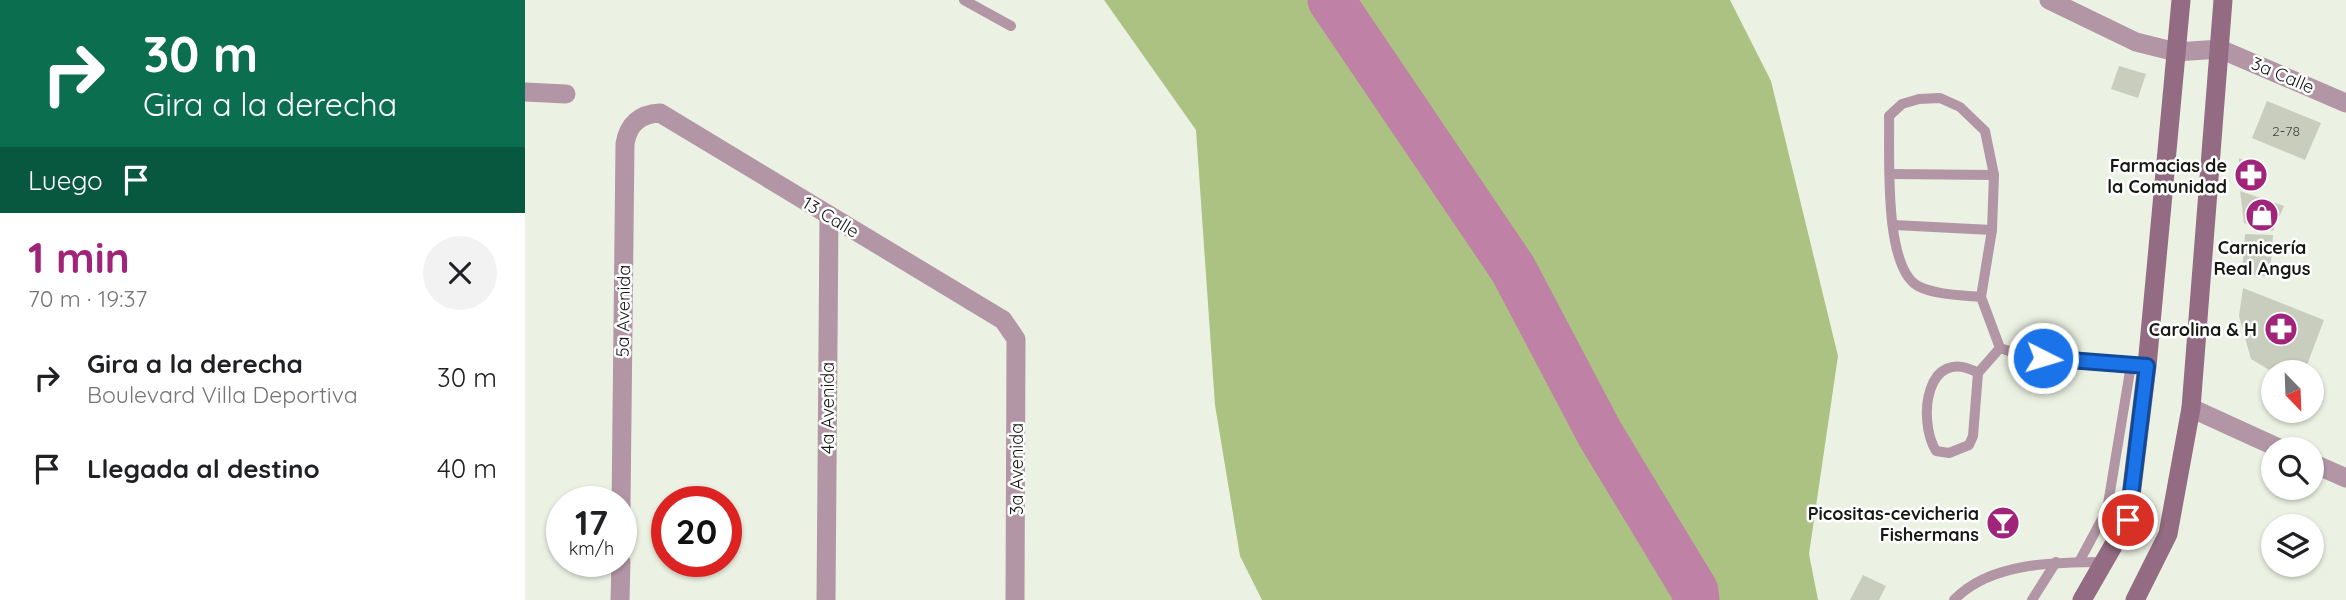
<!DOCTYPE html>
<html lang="es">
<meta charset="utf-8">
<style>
:root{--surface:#fff;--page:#f2f2f2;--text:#202124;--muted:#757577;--accent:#a02479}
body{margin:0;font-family:Quicksand,sans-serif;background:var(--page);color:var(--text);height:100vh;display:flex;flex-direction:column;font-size:26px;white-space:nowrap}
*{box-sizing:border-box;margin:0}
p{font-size:23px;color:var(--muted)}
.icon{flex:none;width:38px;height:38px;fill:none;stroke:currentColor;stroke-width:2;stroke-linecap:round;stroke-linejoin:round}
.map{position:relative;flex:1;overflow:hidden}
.drawer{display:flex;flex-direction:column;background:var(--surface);width:525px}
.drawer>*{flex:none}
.guide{background:#0b6e4f;color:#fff;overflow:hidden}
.needle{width:46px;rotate:157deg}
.controls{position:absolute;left:1736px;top:360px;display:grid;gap:14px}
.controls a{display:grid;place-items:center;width:63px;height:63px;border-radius:50%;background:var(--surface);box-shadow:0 2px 5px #0004;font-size:35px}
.speed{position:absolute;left:21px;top:486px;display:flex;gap:14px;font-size:35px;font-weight:700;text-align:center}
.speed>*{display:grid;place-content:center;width:91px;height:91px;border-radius:50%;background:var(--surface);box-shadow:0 2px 5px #0004;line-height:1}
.speed small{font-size:18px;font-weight:400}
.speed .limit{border:10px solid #d22;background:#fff;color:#111}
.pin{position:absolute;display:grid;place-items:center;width:60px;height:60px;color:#fff;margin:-30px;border:4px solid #fff;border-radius:50%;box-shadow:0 2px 7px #0007}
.me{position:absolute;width:77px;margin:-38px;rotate:95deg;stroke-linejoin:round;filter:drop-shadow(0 0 5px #0008)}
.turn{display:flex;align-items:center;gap:24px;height:147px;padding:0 28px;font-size:32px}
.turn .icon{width:91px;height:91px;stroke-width:2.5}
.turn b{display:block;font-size:49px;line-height:60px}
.then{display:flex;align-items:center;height:66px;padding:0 28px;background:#0003;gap:14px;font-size:26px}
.round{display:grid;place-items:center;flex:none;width:74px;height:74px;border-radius:37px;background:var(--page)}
.overview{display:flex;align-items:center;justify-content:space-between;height:119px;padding:0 28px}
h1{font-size:42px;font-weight:700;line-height:52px;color:var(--accent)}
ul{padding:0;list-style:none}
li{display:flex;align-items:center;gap:21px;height:91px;padding:0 28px}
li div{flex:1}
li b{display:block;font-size:26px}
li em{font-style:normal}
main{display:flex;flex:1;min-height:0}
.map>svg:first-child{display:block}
.forest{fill:#acc282}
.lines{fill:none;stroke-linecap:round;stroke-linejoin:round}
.river{stroke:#bf82a6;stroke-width:47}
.building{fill:#c8cdbe}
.service{stroke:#b296a5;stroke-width:10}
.minor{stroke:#b296a5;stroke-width:19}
.tertiary{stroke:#b296a5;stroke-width:19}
.secondary{stroke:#936b82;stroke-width:19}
.route-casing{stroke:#114b97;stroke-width:18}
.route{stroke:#1a73e8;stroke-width:12}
.labels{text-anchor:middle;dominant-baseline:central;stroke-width:5;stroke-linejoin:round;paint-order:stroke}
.number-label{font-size:14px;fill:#43463e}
.street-label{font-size:18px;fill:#171914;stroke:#fff}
.poi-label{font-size:18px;font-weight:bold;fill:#171914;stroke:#fff;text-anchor:end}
</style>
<main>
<section class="drawer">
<div class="guide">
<div class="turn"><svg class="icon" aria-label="right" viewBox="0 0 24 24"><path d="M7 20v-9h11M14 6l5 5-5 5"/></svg><div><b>30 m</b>Gira a la derecha</div></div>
<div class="then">Luego<svg class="icon" aria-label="arrive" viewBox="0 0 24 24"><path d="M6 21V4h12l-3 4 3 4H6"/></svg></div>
</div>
<div class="overview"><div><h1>1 min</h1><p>70 m · 19:37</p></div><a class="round"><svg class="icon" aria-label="close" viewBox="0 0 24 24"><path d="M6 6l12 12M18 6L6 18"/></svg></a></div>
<ul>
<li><svg class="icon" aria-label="right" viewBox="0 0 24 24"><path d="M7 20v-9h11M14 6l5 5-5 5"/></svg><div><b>Gira a la derecha</b><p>Boulevard Villa Deportiva</p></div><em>30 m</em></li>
<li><svg class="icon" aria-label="arrive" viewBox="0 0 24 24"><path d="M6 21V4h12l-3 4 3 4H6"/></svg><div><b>Llegada al destino</b></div><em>40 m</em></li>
</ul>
</section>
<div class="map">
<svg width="1821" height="600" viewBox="0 0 1821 600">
<rect width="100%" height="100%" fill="#ecf2e3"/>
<polygon class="forest" points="579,0 1205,0 1246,81 1313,356 1284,554 1293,600 737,600 715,556 690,405 671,130"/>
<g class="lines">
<polyline class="river" points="806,0 988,269 1075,434 1170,591 1171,600"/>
</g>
<g class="building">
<polygon points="1594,66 1621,74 1613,98 1586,89"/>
<polygon points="1742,101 1796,123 1780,160 1727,138"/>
<polygon points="1714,158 1740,169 1736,190 1713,180"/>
<polygon points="1715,191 1759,206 1748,231 1719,223"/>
<polygon points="1720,234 1748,235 1745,277 1717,274"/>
<polygon points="1718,288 1799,320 1779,373 1749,373 1726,359 1714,316"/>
<polygon points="1338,575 1361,586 1354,600 1325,600"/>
</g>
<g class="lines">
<g class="service">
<polyline points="439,0 486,26"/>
<polyline points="1366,174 1469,175"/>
<polyline points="1369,225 1467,230"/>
<path d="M1456 297C1437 295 1410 295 1393 286 1358 267 1365 153 1364 116L1377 104 1394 99 1415 98 1435 107 1460 131 1469 175 1467 230 1456 297 1475 348 1499 356 1622 366"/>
<path d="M1453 373C1401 344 1392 420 1411 451L1424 453 1444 445 1448 436 1453 373 1475 348"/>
<polyline points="1554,562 1582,510 1606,365"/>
<path d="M1429 600C1465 562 1531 562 1580 562"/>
<polyline points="1507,600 1531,562"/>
</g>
<g class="minor">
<polyline points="1524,0 1611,42 1651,52 1695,49 1821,103"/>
<polyline points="0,92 41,94"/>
<path d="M96 507 100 144C103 124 115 114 135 113L478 320 491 339 490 600"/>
<polyline points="95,600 96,562"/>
<polyline points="301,600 304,215"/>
</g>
<g class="tertiary">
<polyline points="1666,408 1758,450"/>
<polyline points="1787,463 1821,478"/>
</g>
<g class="secondary">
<polyline points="1557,600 1603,520 1622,366 1656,0"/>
<polyline points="1610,600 1643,534 1666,408 1698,0"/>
</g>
</g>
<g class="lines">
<defs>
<polyline id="route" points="1518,358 1622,366 1603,520"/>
</defs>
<use href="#route" class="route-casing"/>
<use href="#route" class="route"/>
</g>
<defs>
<symbol id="pharmacy-disc" viewBox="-11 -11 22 22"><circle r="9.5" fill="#a02479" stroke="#fff"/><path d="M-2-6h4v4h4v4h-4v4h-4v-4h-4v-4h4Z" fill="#fff"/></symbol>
<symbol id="shop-disc" viewBox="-11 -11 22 22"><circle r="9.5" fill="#a02479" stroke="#fff"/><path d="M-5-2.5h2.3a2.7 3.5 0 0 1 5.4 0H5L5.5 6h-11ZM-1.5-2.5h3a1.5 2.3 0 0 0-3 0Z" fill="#fff"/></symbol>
<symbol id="bar-disc" viewBox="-11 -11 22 22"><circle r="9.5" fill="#a02479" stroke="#fff"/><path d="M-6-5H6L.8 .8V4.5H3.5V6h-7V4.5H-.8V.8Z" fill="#fff"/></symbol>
</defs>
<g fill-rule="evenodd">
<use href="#pharmacy-disc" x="1707" y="156" width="38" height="38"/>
<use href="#shop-disc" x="1718" y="196" width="38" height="38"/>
<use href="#pharmacy-disc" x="1737" y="310" width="38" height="38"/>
<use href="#bar-disc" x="1459" y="504" width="38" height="38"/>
</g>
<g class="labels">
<g class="number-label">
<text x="1761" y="131">2-78</text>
</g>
<g class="street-label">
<text transform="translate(1758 75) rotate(23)">3a Calle</text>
<text transform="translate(306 217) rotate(31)">13 Calle</text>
<text transform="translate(98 311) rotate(-89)">5a Avenida</text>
<text transform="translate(302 408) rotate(-90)">4a Avenida</text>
<text transform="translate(491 469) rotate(-90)">3a Avenida</text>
</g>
<g class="poi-label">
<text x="1702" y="165">Farmacias de<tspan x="1702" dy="21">la Comunidad</tspan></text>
<text x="1737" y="247" text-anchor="middle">Carnicería<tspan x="1737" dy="21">Real Angus</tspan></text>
<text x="1732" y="329">Carolina &amp; H</text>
<text x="1454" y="513">Picositas-cevicheria<tspan x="1454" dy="21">Fishermans</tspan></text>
</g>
</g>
</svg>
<div class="controls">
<a><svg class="needle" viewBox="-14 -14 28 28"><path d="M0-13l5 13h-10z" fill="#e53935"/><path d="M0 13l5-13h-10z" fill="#757577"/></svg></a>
<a><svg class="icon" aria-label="search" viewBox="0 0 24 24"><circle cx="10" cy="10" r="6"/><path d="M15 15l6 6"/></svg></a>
<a><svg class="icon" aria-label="layers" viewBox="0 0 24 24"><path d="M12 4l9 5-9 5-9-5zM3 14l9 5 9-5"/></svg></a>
</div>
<div class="speed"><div>17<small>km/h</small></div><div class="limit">20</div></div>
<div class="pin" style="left:1603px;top:520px;background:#d93025"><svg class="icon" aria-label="arrive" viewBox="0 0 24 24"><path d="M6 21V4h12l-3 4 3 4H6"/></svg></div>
<svg class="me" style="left:1518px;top:358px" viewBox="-20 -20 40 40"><circle r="17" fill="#1a73e8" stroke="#fff" stroke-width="3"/><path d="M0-11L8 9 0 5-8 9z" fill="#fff"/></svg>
</div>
</main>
